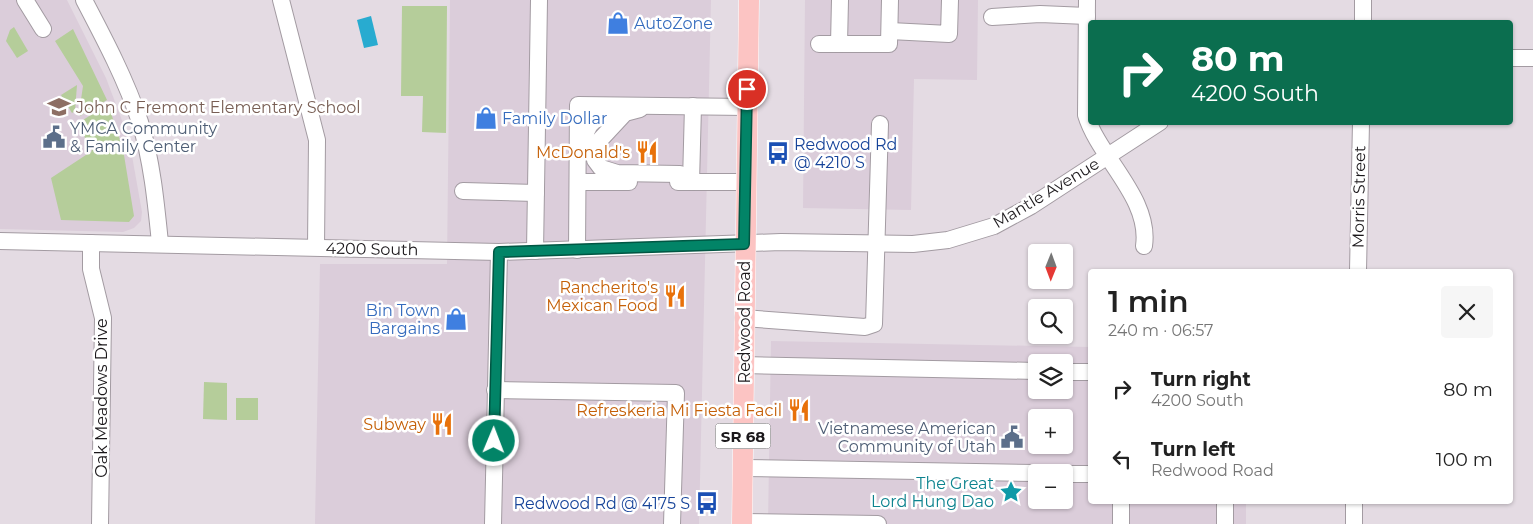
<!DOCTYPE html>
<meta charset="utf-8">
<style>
:root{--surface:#fff;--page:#f6f6f6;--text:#222;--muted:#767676}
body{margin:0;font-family:Montserrat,sans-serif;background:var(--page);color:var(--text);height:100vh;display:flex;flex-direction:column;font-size:19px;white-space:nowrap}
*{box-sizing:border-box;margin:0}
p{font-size:16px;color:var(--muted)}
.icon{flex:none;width:28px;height:28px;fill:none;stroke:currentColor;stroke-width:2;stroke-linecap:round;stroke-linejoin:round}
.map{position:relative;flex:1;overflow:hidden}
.details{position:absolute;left:1088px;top:269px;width:425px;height:235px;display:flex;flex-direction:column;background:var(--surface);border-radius:5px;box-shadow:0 1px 4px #0004}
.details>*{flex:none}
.hud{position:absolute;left:1088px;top:20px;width:425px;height:105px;border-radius:5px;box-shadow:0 1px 4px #0004;background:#0b6e4f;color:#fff;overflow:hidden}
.needle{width:32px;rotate:181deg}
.controls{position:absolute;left:1028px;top:244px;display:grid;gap:10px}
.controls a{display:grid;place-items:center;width:45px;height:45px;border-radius:5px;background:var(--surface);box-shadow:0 1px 4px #0004;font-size:25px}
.pin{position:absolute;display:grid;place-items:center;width:42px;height:42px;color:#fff;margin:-21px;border:2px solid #fff;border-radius:50%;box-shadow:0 1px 5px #0007}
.me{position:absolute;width:55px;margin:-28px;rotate:1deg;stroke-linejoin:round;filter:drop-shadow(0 0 4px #0008)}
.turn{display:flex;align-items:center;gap:18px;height:105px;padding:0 20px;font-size:22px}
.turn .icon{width:65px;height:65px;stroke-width:2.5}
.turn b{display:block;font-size:35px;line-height:42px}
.round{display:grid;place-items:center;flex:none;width:52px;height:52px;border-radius:5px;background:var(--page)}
.overview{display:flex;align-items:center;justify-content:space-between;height:85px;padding:0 20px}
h1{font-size:30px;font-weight:600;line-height:38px}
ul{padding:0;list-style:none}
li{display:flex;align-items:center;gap:15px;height:70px;padding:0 20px}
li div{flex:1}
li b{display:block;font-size:19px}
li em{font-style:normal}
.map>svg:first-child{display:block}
.built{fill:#dbcdda;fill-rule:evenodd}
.green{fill:#b5cd9a}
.water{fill:#28abd0}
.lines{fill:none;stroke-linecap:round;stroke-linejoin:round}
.minor-casing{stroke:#a39ba2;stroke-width:18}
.major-casing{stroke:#fff;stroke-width:21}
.minor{stroke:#fff;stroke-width:16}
.major{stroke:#fcc4c3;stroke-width:20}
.route-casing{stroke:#015643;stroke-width:12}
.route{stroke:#028467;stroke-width:9}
.labels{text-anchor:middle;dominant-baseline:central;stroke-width:5;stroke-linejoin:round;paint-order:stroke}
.shield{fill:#fff;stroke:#5f5d5f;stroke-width:1}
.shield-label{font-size:15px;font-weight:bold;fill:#1a171a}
.shop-label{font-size:16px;fill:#366cbe;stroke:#fff;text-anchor:start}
.education-label{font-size:16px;fill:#785e54;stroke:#fff;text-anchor:start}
.service-label{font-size:16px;fill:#4e5e75;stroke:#fff;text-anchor:start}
.transit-label{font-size:16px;fill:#164399;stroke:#fff;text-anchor:start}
.food-label{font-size:16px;fill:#c56008;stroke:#fff;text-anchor:end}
.street-label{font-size:16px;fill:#1a171a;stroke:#fff}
.culture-label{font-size:16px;fill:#0d838f;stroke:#fff;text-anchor:end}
</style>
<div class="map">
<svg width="1533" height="524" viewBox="0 0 1533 524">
<rect width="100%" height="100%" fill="#e4dbe3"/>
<g class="built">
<polygon points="0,0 67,0 106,78 129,139 142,212 141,221 134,228 123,232 0,229"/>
<polygon points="450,0 711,0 699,524 315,524 320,264 447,264"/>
<polygon points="805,0 978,0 977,80 914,79 911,210 803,208"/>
<path d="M771 341 1090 347V501H1246V524H768ZM1036 362H1064V390H1036ZM1036 418H1064V445H1036ZM1036 472H1064V500H1036Z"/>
</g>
<g class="green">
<polygon points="402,6 447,6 446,133 422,132 423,96 401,96"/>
<polygon points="14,27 28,51 17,58 6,41 10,30"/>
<polygon points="73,29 107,100 80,116 79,113 83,86 55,41"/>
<polygon points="77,85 75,111 72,113 61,95"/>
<polygon points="108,104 123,149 134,216 129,222 61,220 51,178 92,151 82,132 87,128 83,120"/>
<polygon points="204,382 227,383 227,420 203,419"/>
<rect x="236" y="398" width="22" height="22"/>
</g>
<polygon class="water" points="371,16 378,45 364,48 357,20"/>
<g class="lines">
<defs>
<g id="minor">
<polyline points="25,0 43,29"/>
<path d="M84 0C105 40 126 80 140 122 152 161 156 203 160 243"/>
<polyline points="281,0 317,140 316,247"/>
<path d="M1087 0 1086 115C1099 158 1151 198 1144 246"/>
<polyline points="992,17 1040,14 1087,16"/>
<polyline points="1363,22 1363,0"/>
<polyline points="890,31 949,34 950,0"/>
<polyline points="819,44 889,44 890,0"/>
<polyline points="839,44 840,0"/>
<polyline points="1510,58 1533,58"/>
<polyline points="640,109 625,113 598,142 594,150 595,160 601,168 617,173 680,174 689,182"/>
<path d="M586 145C582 121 600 115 620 114"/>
<polyline points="579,182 629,182"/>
<polyline points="678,182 745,182"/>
<polyline points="691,182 693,106"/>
<polyline points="463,191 536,193"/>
<polyline points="0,241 499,252 781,242 913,244 948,240 994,226 1031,206 1160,122"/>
<polyline points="91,243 91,269 103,318 100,524"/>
<polyline points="577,250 578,105 747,107"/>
<polyline points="535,251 539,0"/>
<polyline points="1358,271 1361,122"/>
<polyline points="743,318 865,327 874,324 880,124"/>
<polyline points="743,365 1036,371"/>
<polyline points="1064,372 1090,372"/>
<polyline points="495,390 676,393 672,524"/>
<polyline points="743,468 1036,473"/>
<polyline points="1064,474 1090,474"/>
<polyline points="742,522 878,524"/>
<polyline points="493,524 499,252"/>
<polyline points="1121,524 1121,501"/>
<polyline points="1225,524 1225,501"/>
<polyline points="1354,524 1354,501"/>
</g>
<polyline id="major" points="742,524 749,0"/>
</defs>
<use href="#minor" class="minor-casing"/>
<use href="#major" class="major-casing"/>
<use href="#minor" class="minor"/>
<use href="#major" class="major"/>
</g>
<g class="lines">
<defs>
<polyline id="route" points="494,441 499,252 744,244 747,89"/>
</defs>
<use href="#route" class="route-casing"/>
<use href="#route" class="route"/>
</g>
<defs>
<symbol id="shop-bare" viewBox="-9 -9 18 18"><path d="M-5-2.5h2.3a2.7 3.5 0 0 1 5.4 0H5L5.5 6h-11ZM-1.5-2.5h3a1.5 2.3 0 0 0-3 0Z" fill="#3f7fe0" stroke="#fff" stroke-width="2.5" paint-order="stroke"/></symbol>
<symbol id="school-bare" viewBox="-9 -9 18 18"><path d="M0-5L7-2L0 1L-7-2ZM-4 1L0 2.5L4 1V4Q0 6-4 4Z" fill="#8d6e63" stroke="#fff" stroke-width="2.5" paint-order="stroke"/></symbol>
<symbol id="civic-bare" viewBox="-9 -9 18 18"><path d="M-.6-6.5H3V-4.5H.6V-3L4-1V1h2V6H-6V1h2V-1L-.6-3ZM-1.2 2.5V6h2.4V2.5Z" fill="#5c6f8a" stroke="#fff" stroke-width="2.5" paint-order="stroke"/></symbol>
<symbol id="restaurant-bare" viewBox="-9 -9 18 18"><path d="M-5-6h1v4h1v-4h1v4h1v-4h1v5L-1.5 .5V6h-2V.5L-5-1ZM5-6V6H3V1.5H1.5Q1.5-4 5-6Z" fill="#e8710a" stroke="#fff" stroke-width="2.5" paint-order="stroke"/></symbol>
<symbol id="bus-bare" viewBox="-9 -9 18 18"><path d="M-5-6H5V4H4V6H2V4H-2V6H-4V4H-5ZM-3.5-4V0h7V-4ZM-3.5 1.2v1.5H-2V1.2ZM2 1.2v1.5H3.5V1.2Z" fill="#1a4fb4" stroke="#fff" stroke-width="2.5" paint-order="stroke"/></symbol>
<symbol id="sight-bare" viewBox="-9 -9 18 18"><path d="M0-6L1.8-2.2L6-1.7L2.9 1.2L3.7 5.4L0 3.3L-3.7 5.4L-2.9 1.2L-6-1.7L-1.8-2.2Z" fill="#0f9aa8" stroke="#fff" stroke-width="2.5" paint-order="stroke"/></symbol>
</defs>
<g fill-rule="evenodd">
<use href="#shop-bare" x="602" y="7" width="32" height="32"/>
<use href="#school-bare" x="43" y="91" width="32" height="32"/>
<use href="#shop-bare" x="470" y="102" width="32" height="32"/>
<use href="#civic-bare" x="38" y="121" width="32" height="32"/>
<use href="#restaurant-bare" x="631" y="136" width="32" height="32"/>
<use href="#bus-bare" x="762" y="137" width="32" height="32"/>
<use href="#restaurant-bare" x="659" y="280" width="32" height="32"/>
<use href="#shop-bare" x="440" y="303" width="32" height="32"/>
<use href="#restaurant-bare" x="783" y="394" width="32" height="32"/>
<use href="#restaurant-bare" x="426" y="408" width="32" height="32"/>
<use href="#civic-bare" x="996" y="421" width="32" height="32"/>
<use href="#sight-bare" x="995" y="476" width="32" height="32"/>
<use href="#bus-bare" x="691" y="487" width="32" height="32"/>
</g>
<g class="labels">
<rect class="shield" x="715.5" y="423.5" width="55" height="25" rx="4"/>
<g class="shield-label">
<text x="743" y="436">SR 68</text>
</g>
<g class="shop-label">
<text x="634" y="23">AutoZone</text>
<text x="502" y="118">Family Dollar</text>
<text x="440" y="310" text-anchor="end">Bin Town<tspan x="440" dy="18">Bargains</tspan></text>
</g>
<g class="education-label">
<text x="76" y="107">John C Fremont Elementary School</text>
</g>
<g class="service-label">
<text x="70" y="128">YMCA Community<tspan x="70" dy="18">&amp; Family Center</tspan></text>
<text x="996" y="428" text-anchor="end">Vietnamese American<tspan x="996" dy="18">Community of Utah</tspan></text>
</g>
<g class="transit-label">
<text x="794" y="144">Redwood Rd<tspan x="794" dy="18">@ 4210 S</tspan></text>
<text x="690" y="503" text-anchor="end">Redwood Rd @ 4175 S</text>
</g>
<g class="food-label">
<text x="630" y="152">McDonald's</text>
<text x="658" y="287">Rancherito's<tspan x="658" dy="18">Mexican Food</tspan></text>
<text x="782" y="410">Refreskeria Mi Fiesta Facil</text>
<text x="426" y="424">Subway</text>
</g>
<g class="street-label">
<text transform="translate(1046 193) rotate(-31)">Mantle Avenue</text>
<text transform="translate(1359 197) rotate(-89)">Morris Street</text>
<text transform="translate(372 249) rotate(1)">4200 South</text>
<text transform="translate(744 322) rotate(-90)">Redwood Road</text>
<text transform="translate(101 398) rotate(-90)">Oak Meadows Drive</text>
</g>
<g class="culture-label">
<text x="994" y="483">The Great<tspan x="994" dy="18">Lord Hung Dao</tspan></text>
</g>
</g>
</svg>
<div class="controls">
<a><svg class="needle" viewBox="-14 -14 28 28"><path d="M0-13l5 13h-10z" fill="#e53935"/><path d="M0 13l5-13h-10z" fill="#767676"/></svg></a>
<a><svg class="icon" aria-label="search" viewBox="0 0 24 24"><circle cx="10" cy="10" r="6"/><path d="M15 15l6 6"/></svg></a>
<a><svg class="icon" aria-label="layers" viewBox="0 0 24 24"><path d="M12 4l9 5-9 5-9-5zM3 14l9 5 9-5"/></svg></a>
<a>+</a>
<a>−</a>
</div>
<div class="pin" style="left:747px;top:89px;background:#d93025"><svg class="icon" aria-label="arrive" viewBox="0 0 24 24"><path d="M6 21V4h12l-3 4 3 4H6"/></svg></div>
<svg class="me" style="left:494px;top:441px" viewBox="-20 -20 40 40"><circle r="17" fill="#028467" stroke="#fff" stroke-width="3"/><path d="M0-11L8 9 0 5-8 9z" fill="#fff"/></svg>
<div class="hud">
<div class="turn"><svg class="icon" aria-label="right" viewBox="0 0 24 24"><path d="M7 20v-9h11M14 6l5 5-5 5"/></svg><div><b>80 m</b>4200 South</div></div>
</div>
<section class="details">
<div class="overview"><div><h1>1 min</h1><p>240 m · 06:57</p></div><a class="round"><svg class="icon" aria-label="close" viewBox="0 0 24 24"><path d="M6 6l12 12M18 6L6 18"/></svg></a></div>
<ul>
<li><svg class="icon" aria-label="right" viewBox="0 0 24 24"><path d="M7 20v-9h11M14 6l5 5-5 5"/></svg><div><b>Turn right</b><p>4200 South</p></div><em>80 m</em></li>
<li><svg class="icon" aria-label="left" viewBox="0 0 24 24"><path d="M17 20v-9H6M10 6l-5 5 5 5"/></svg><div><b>Turn left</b><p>Redwood Road</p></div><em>100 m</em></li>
</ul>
</section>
</div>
